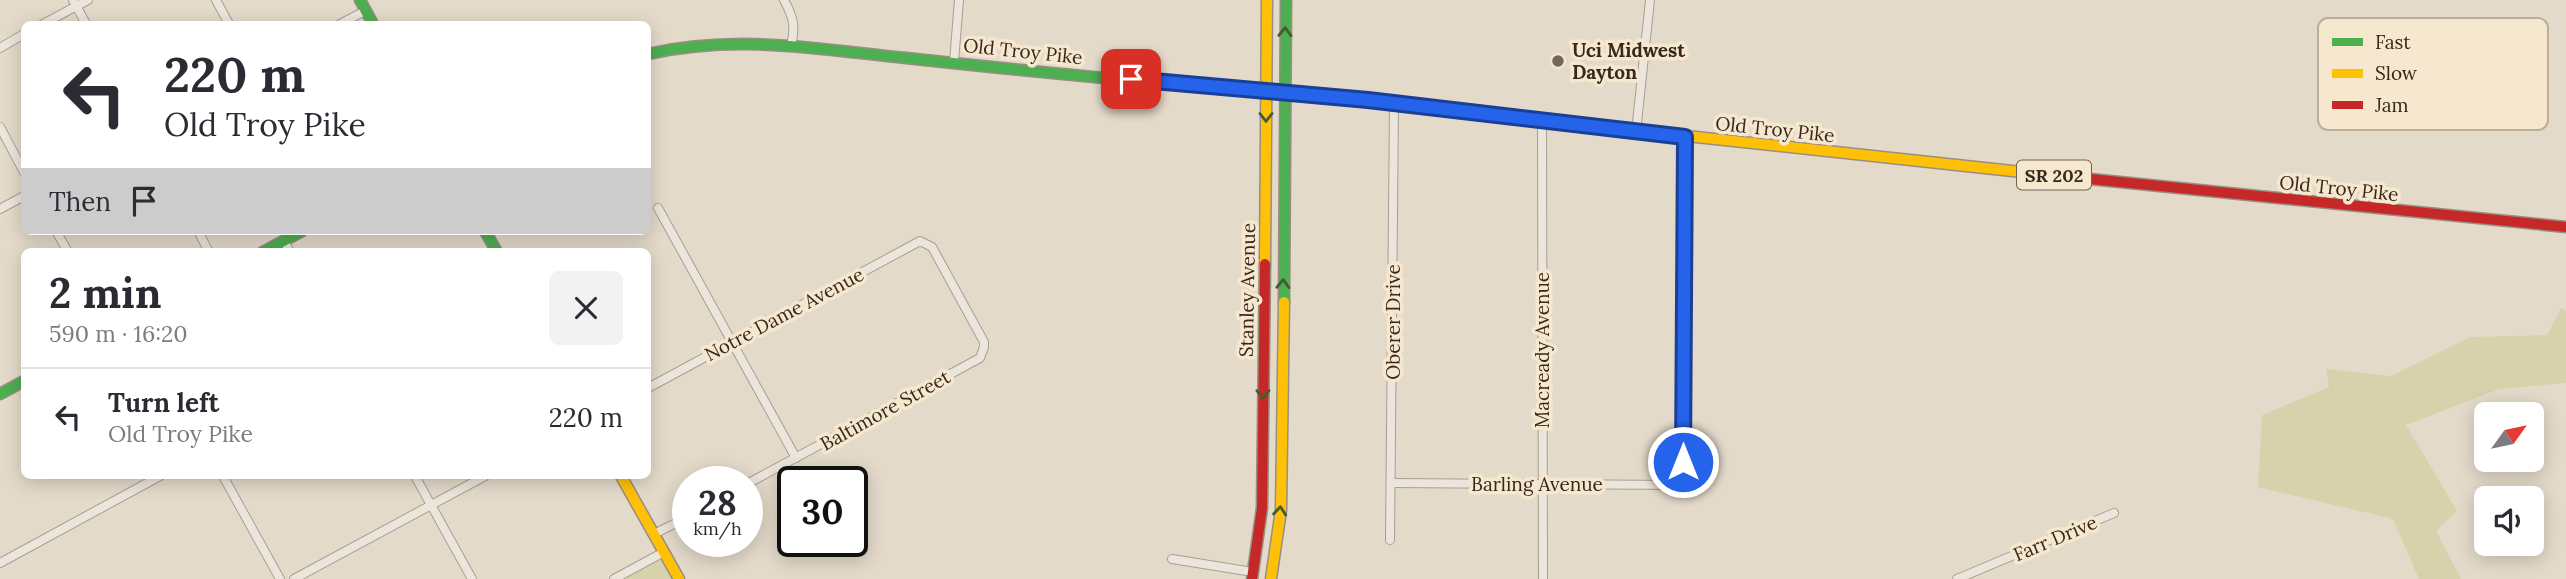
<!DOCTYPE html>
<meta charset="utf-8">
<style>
:root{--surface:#fff;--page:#f2f2f3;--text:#2b2b33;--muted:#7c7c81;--line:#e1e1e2}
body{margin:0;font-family:Lora,serif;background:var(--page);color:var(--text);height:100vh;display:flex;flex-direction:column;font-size:26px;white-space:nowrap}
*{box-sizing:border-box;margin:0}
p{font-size:23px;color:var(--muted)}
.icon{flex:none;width:38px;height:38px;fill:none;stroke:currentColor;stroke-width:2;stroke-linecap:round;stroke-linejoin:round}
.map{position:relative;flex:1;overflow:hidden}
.side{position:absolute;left:21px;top:248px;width:630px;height:231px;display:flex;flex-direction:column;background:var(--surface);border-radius:10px;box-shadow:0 4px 18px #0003}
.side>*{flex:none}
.banner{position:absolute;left:21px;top:21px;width:630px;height:214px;border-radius:10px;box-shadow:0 4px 18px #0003;background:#fff;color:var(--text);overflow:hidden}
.needle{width:46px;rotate:57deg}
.fabs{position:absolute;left:2474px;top:402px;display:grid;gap:14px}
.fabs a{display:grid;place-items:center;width:70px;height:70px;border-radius:10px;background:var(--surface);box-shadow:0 4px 18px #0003;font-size:35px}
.speed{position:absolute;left:672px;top:466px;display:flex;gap:14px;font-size:35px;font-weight:700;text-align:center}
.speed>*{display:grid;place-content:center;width:91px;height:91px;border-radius:50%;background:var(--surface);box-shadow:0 4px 18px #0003;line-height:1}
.speed small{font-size:18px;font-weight:400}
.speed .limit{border:4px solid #111;border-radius:10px;background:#fff;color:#111}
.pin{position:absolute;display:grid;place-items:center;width:60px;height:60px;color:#fff;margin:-30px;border-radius:14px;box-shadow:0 4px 10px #0006}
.me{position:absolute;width:77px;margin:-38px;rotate:0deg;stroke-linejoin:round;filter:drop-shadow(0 0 5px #0008)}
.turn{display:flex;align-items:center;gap:24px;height:147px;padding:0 28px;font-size:32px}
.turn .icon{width:91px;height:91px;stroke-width:2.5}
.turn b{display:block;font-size:49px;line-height:60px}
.then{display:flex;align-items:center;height:66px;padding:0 28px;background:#0003;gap:14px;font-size:26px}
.round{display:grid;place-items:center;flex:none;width:74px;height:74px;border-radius:10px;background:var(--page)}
.overview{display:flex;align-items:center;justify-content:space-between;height:119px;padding:0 28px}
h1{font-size:42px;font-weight:700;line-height:52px}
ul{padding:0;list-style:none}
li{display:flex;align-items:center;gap:21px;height:98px;padding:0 28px;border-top:2px solid var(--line)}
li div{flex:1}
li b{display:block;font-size:26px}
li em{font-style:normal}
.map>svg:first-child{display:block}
.green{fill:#d6d3ac}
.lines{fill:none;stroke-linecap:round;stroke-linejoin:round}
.street-casing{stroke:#a89f94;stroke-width:10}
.fast-casing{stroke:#988e83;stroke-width:13}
.slow-casing{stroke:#988e83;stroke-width:13}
.jam-casing{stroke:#988e83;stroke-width:13}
.street{stroke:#ebe5dc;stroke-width:8}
.fast{stroke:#4caf50;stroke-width:10}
.slow{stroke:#ffc107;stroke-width:10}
.jam{stroke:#c62828;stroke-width:10}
.oneway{stroke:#3f5d31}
.route-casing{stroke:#184099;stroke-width:18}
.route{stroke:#2563eb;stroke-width:12}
.poi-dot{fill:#746659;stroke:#f6e7cf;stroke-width:2.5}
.labels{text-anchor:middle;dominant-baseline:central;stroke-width:7;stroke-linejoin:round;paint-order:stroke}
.shield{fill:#f6e7cf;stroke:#706152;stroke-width:2}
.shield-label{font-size:18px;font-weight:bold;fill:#37271c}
.poi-label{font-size:19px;font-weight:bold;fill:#37271c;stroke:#f6e7cf;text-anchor:start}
.street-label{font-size:19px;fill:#37271c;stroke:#f6e7cf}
.key{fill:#f6e7cf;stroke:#bdad99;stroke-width:2}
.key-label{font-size:19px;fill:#37271c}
</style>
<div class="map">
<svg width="2566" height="579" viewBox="0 0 2566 579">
<rect width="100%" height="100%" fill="#e4daca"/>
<g class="green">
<polygon points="2561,308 2566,311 2566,383 2499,389 2406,425 2457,511 2436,531 2461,579 2419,579 2393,519 2258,487 2262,415 2329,387 2326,369 2391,376 2470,337 2547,335"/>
<polygon points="664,552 679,579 614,579"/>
</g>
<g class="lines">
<defs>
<g id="street">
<polyline points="73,0 86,24"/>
<polyline points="216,0 229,24"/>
<path d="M784 0C793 16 796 27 791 45"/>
<polyline points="43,24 88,0"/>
<polyline points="340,24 365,11"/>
<polyline points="0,48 24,34"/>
<polyline points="954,62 959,0"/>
<polyline points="1542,121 1543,579"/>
<polyline points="0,127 24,172"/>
<polyline points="1636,132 1650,0"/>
<polyline points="658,208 796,458"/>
<polyline points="0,209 24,196"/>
<polyline points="56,231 68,252"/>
<polyline points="198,231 209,252"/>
<polyline points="284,241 290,252"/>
<polyline points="648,388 920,241 932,247 984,342 984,347 980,358 747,484"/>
<polyline points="223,476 280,579"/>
<polyline points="415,476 472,579"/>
<polyline points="1392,483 1683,485 1685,137"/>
<polyline points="654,534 688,517"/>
<polyline points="1390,540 1394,103"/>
<polyline points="1172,559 1253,572"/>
<polyline points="0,563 160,476"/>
<polyline points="294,579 485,476"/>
<polyline points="614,579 664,552"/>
<polyline points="1957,579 2114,513"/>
</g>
<g id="fast">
<polyline points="360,0 373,24"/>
<path d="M648 54C739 34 816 49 906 58 1026 71 1146 83 1266 91"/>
<polyline points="1266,91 1408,103 1612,128"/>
<polyline points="485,231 497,252"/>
<polyline points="263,252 302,231"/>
<polyline points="1284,302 1286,0"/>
<polyline points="0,394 24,381"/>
</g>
<g id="slow">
<polyline points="1612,128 2031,173"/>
<polyline points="1265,264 1267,0"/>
<polyline points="621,476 679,579"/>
<polyline points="1271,579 1281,510 1284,302"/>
</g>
<g id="jam">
<polyline points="2031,173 2566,227"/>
<polyline points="1252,579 1262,508 1265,264"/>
</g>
</defs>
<use href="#street" class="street-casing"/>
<use href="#fast" class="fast-casing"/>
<use href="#slow" class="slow-casing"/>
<use href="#jam" class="jam-casing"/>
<use href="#street" class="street"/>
<use href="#fast" class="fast"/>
<use href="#slow" class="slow"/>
<use href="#jam" class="jam"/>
</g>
<defs><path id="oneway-chevron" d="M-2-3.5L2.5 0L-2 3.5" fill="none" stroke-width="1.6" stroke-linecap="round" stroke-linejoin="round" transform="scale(1.75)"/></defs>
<g class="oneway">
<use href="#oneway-chevron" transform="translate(1285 32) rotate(-89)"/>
<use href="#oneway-chevron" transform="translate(1266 117) rotate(90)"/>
<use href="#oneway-chevron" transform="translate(1283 284) rotate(-89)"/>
<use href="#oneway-chevron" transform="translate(1263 394) rotate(89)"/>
<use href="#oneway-chevron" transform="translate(1280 511) rotate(-85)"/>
</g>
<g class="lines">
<defs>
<polyline id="route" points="1131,79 1368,100 1685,137 1683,462"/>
</defs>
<use href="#route" class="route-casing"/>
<use href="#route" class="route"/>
</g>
<circle class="poi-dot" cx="1558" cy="61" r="7"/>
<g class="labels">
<rect class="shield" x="2017" y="160.5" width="74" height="29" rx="5"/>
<g class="shield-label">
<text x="2054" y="175">SR 202</text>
</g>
<g class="poi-label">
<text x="1572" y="50">Uci Midwest<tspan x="1572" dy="22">Dayton</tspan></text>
</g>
<g class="street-label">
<text transform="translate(1023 51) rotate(6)">Old Troy Pike</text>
<text transform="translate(1775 129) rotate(6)">Old Troy Pike</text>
<text transform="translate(2339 188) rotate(6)">Old Troy Pike</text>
<text transform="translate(1247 290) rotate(-89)">Stanley Avenue</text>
<text transform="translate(784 314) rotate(-28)">Notre Dame Avenue</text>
<text transform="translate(1393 322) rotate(-90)">Oberer Drive</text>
<text transform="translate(1542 350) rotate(-90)">Macready Avenue</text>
<text transform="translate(885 410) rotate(-29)">Baltimore Street</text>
<text x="1537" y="484">Barling Avenue</text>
<text transform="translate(2055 538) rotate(-23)">Farr Drive</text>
</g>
</g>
<rect x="2318" y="18" width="230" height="112" rx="10" class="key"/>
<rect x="2332" y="38" width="31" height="8" fill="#4caf50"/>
<rect x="2332" y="69" width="31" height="9" fill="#ffc107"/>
<rect x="2332" y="101" width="31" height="8" fill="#c62828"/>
<g class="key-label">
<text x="2375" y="49">Fast</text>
<text x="2375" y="80">Slow</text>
<text x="2375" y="112">Jam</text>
</g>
</svg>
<div class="fabs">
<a><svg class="needle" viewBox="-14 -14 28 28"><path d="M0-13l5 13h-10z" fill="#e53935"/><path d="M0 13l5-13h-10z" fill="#7c7c81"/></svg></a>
<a><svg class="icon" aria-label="sound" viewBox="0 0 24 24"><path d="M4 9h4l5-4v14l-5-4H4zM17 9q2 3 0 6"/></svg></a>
</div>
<div class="speed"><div>28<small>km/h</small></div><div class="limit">30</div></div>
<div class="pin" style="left:1131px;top:79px;background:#d93025"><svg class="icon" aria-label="arrive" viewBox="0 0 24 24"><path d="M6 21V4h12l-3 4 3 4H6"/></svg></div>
<svg class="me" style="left:1683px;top:462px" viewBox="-20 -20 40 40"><circle r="17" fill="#2563eb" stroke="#fff" stroke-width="3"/><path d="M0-11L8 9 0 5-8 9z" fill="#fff"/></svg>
<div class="banner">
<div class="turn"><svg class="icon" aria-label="left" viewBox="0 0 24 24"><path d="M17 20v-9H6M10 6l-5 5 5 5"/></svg><div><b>220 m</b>Old Troy Pike</div></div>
<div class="then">Then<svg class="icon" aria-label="arrive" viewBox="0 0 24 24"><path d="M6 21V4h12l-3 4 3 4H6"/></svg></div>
</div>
<section class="side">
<div class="overview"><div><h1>2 min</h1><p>590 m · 16:20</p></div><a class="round"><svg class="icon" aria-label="close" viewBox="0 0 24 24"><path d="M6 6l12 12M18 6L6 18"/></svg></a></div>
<ul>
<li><svg class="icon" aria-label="left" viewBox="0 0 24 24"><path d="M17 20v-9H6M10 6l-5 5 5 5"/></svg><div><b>Turn left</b><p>Old Troy Pike</p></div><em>220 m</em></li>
</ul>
</section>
</div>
